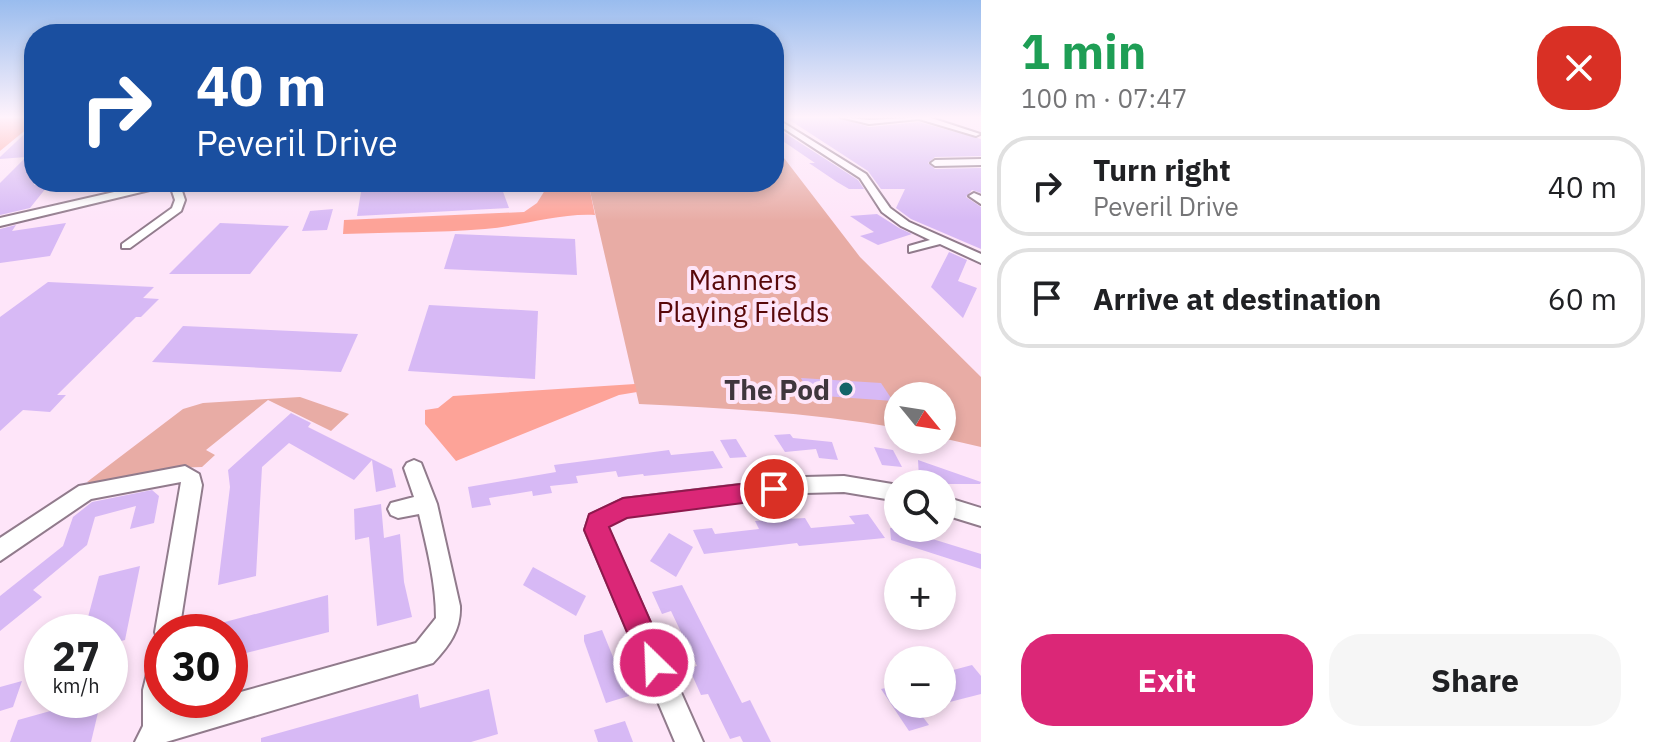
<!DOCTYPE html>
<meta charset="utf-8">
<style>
:root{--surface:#fff;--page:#f6f6f6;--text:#202124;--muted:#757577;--line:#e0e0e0;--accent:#db2777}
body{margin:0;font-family:"IBM Plex Sans",sans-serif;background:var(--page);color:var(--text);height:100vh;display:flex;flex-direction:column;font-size:30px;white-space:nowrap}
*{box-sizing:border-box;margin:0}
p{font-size:26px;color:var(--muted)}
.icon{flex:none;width:44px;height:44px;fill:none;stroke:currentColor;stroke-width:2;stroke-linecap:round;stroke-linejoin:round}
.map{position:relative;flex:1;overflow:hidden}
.side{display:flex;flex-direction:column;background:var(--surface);width:680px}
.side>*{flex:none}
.banner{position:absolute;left:24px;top:24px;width:760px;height:168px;border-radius:32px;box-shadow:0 4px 12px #0003;background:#1a4fa0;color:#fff;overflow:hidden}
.needle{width:52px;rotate:120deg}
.buttons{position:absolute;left:884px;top:382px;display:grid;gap:16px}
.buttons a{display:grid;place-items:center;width:72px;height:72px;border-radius:50%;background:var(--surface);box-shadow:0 4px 12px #0003;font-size:40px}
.speed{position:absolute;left:24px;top:614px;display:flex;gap:16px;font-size:40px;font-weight:700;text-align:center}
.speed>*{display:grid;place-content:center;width:104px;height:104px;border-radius:50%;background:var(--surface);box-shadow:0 4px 12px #0003;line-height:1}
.speed small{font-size:20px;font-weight:400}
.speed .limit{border:12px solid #d22;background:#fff;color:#111}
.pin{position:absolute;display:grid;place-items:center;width:68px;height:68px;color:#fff;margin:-34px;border:4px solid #fff;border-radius:50%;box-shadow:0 2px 8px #0007}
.me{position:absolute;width:88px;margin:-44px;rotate:336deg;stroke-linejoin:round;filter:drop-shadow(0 0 6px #0008)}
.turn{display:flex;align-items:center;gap:28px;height:168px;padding:0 40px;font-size:36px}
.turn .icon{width:104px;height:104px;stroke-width:2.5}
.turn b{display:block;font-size:56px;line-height:68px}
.round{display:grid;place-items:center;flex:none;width:84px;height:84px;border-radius:32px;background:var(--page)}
.headline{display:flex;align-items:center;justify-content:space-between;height:136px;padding:0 40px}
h1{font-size:48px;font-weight:700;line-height:60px;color:#1e9e55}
.action{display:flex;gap:16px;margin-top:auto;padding:16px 40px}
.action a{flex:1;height:92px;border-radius:32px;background:var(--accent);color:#fff;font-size:32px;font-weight:700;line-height:92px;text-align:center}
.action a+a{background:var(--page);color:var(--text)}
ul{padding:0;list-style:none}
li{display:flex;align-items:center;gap:24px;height:100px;margin:0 16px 12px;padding:0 24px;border:4px solid var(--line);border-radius:32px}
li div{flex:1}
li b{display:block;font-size:30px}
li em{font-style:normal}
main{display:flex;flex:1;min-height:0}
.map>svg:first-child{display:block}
.green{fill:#e8aca5}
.forest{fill:#fda398}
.building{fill:#d7b9f5}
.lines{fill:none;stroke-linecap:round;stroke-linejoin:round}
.street-casing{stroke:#917b8c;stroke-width:4}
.secondary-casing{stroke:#917b8c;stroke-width:4}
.street{fill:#fff;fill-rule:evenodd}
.secondary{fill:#fff;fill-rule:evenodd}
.route{fill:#db2777;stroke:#8e194d;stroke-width:2}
.poi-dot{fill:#146468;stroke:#fee5f9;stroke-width:3}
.labels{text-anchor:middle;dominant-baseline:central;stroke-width:8;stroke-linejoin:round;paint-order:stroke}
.park-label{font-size:28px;fill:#580809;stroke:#fee5f9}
.poi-label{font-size:28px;font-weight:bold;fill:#3f363d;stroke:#fee5f9;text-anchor:end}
</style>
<main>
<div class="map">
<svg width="981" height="742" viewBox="0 0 981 742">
<rect width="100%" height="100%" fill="#fee5f9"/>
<g class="green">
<path d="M774 145 860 257 981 377V447L942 438V396H898V428C812 413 726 408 639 404L590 191 593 182H774Z"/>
<polygon points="300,397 349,414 331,431 268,400 206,450 215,455 202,467 174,468 104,482 87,482 183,409 203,403"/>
</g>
<g class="forest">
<polygon points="0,117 34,117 34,123 0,151"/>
<path d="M550 182H593L590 191 595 215C559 213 522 226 485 229 438 233 390 232 343 234L344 220 524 212 537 203Z"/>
<polygon points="635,384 637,392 619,395 456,461 425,424 425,410 438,408 453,396"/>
</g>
<g class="building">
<polygon points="785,117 837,117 869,127 919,122 981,139 981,156 935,157 928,163 935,169 981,168 981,193 972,190 966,197 981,207 981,249 911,219 896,208 905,189 881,189 868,171"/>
<polygon points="34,125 34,185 50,183 30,208 0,215 0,183 26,157 0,159 0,157"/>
<polygon points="774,130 780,130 858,180 864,189 849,189 837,182 809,163 815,163 774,135"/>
<polygon points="442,182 469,182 471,191 502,189 509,208 357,216 362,186 411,184 411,189 443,187"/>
<polygon points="333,209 327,230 302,231 310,211"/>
<polygon points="877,214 899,228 912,234 878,245 860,236 874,232 850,216"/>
<polygon points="66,223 50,256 0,263 0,229 16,225 12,231"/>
<polygon points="220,223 289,226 250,274 169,274"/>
<polygon points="455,234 575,239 577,275 444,269"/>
<polygon points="949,252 967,260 958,281 977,288 963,318 931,287"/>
<polygon points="48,282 154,287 143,298 159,299 141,317 136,317 57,395 66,395 50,412 23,410 0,431 0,317"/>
<polygon points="429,305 538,311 535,379 408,371"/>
<polygon points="183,326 358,334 341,372 152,362"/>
<polygon points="801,378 881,383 893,401 810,395"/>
<polygon points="291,413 311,423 308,427 392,469 396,487 376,492 372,460 354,480 289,443 262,467 256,576 218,585 230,487 228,470"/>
<polygon points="790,434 793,438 832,442 838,460 819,458 816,449 785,452 774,435"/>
<polygon points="736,439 747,457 730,458 720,440"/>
<polygon points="874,447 893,450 902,467 882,465"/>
<polygon points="669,450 671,455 713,451 723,468 644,476 643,474 618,477 616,471 576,476 578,483 550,486 552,493 533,496 532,491 489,498 491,505 472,508 468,487 556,472 554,465"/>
<polygon points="918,460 981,482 980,484 935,484 919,478"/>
<polygon points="152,490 159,496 154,523 130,529 136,506 95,517 87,545 33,590 42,597 0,631 0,596 63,546 73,517 92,502"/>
<polygon points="381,504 384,538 400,534 404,582 412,617 377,626 369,537 355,540 354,509"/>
<polygon points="868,514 885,538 799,546 797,543 704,554 693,530 712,528 715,534 759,529 755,521 805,518 811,528 855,524 849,516"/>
<polygon points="890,528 912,528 913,533 981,554 981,569 891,540"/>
<polygon points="669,533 693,547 676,577 650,561"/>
<polygon points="140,566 125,640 110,644 110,632 84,632 99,576"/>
<polygon points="533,567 586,596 576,616 523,585"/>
<polygon points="682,585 742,703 750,700 771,742 743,742 740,736 730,739 708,694 701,695 689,668 697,666 671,611 662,614 652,592"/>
<polygon points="328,595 329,632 230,657 230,632 202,632 202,628"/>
<polygon points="602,630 629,696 606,703 584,641 584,635"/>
<polygon points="972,665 981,676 981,694 942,704 942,673"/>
<polygon points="22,681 13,707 0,711 0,687"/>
<polygon points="898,685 898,704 913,704 929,725 909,731 881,689"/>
<polygon points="489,689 498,734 471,742 261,742 261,738 418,694 420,708"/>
<polygon points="90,700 101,700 91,742 10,742 18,720"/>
<polygon points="625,721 633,742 598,742 594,730"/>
</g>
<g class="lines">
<defs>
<g id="street">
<polygon points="774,117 866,174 890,208 909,222 981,254 981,263 940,244 909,252 909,246 930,240 901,226 882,212 860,178 774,122"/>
<polygon points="840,117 869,120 928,117 980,134 976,136 919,119 869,124"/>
<polygon points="981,159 981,165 935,166 931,163 935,160"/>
<polygon points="169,182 179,182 185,200 181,211 130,248 122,248 122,244 172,208 175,200"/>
<polygon points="974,193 981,196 981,204 969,196"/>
<path d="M414 460 421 463 437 504 460 606C461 630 449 646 433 663L166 742H135L143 726V690L153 650 162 646V700H170V712L214 700H230V695L416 643 436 618C436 583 427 548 419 514L398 518 391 515 388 509 391 503 414 497 404 468 407 463Z"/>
<polygon points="185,466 199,474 202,485 179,632 162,632 162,642 158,641 155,632 181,482 91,499 0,561 0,538 79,486"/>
<polygon points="844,476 898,485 898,501 844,492 805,493 626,516 607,526 703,742 675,742 585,530 590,515 623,499 805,477"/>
<polygon points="942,496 981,508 981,526 942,514"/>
</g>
<polygon id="secondary" points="158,182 183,182 0,226 0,218"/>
</defs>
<use href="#street" class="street-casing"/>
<use href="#secondary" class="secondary-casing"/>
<use href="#street" class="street"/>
<use href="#secondary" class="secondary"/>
</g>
<linearGradient id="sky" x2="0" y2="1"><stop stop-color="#99bcee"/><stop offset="0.53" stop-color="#fff3fc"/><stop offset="1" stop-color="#fff3fc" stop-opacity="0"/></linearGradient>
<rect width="981" height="221" fill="url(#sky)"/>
<polygon class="route" points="774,480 782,483 786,489 782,496 774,499 627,518 609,527 669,663 665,673 654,677 644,673 584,530 589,514 623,498"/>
<circle class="poi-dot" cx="846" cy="389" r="8"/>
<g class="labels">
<g class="park-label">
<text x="743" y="279">Manners<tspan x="743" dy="32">Playing Fields</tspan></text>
</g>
<g class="poi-label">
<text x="830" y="389">The Pod</text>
</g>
</g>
</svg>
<div class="buttons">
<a><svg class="needle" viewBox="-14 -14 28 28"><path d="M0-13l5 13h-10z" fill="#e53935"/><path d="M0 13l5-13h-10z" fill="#757577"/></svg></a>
<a><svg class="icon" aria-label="search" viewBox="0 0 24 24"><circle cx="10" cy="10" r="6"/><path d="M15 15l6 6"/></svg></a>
<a>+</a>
<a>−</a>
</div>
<div class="speed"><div>27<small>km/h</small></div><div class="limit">30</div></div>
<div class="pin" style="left:774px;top:489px;background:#d93025"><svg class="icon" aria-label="arrive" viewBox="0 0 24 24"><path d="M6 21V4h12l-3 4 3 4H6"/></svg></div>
<svg class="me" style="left:654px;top:663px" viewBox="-20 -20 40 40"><circle r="17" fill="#db2777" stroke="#fff" stroke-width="3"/><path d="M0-11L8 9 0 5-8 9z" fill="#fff"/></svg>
<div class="banner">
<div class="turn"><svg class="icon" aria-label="right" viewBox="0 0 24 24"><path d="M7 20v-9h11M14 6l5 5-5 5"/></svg><div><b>40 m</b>Peveril Drive</div></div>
</div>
</div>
<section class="side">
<div class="headline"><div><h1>1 min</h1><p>100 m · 07:47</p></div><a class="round" style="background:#d93025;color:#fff"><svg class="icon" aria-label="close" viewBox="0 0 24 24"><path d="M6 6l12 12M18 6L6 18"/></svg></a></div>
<ul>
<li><svg class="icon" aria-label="right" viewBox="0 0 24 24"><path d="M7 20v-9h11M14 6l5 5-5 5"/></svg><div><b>Turn right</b><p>Peveril Drive</p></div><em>40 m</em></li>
<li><svg class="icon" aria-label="arrive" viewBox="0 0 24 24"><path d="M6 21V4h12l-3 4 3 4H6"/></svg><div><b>Arrive at destination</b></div><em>60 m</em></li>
</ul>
<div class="action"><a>Exit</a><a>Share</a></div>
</section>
</main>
